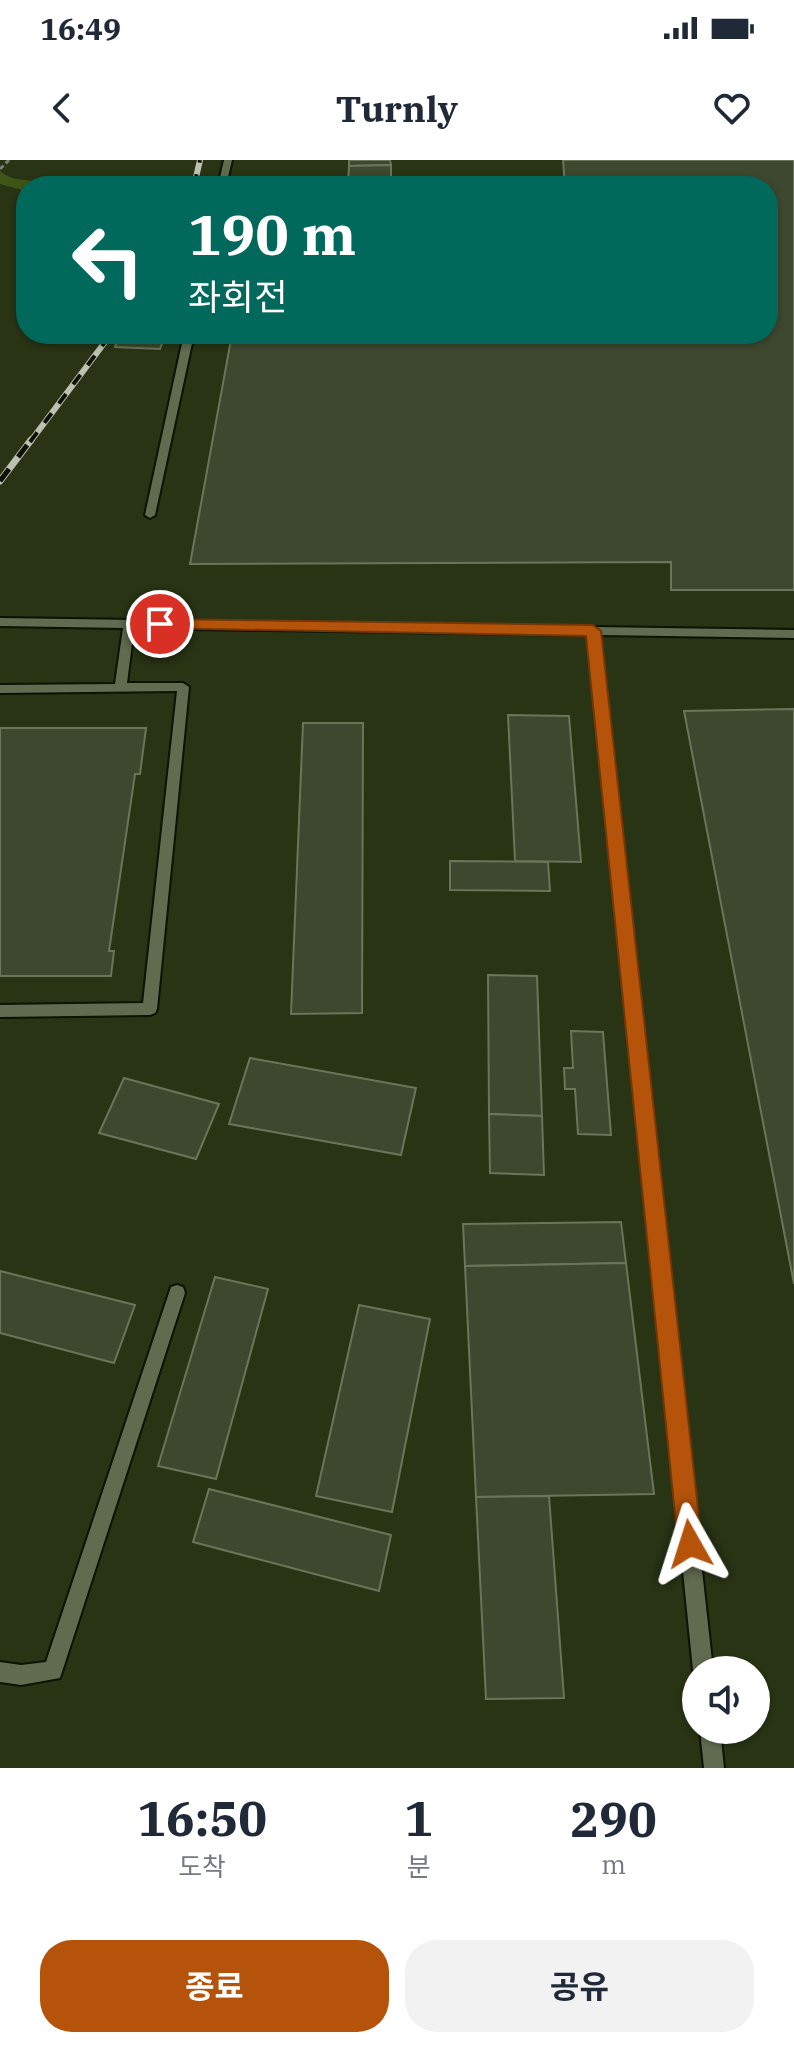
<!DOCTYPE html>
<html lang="ko">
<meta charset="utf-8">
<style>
:root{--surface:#fff;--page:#f2f2f3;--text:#1f2937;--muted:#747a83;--accent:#b45309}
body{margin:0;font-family:"IBM Plex Serif","Noto Sans KR",serif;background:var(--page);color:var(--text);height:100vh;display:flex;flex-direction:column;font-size:30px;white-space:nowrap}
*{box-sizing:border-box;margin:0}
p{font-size:26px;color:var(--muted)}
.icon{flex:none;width:44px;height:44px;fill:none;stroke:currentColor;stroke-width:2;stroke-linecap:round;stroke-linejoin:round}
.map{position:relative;height:1608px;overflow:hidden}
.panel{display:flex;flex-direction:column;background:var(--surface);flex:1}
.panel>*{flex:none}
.guide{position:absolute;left:16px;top:16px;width:762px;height:168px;border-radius:32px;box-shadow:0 2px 6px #0004;background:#00695c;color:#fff;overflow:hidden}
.controls{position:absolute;left:682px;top:1496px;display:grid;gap:16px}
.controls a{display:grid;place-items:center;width:88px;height:88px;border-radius:50%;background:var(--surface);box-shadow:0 2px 6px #0004;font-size:40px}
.pin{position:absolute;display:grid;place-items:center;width:68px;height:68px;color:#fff;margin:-34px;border:4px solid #fff;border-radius:50%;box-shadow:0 2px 8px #0007}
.me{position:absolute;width:88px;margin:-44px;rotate:354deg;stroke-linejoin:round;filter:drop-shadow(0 0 6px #0008)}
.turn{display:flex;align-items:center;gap:28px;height:168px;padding:0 40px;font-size:36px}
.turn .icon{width:104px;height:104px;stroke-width:2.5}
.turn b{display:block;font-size:56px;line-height:68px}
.eta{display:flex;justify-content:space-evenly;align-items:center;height:136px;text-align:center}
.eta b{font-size:48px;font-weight:700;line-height:56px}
.cta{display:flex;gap:16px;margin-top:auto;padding:16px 40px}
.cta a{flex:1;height:92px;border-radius:32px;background:var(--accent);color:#fff;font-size:32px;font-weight:700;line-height:92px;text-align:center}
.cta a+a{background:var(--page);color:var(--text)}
.status{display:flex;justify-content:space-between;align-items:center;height:56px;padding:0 40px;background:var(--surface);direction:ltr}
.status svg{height:22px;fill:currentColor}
header{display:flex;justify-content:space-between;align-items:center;height:104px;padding:0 40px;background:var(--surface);font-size:36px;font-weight:700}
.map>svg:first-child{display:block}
.built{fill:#283414;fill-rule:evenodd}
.water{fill:#3f5515}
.building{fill:#3d482e;stroke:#6a7559;stroke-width:2}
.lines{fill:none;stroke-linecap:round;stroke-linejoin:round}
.lane-casing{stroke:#0a1200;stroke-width:4}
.path{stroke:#78816d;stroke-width:3;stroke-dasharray:5 3;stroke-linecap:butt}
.lane{fill:#606b50;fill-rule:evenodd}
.rail-far1-casing{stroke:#bbc2b2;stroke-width:6}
.rail-casing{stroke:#bbc2b2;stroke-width:7}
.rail-far1{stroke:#0c1106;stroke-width:4;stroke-dasharray:12;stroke-linecap:butt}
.rail{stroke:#0c1106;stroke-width:5;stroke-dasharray:15;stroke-linecap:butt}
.route{fill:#b45309;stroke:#753606;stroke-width:2}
</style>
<div class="status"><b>16:49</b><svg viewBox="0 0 49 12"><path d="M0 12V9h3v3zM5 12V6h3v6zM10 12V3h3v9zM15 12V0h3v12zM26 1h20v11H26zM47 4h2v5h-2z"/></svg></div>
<header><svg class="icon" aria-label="back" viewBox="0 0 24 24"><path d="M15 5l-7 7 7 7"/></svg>Turnly<svg class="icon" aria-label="heart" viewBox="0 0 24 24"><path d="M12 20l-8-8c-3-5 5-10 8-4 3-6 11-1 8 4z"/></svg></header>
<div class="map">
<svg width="794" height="1608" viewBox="0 0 794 1608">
<rect width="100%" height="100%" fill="#202a11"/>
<path class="built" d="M0 0H794V1608H0ZM26 26H768V174H26ZM696 1510H756V1570H696Z"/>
<path class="water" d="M0 11C21 30 66 13 93 25L102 23 107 26H26V31L0 24Z"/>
<g class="building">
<polygon points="349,0 390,0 391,5 349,6"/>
<polygon points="563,0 794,0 794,430 671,430 671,402 190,404 232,174 768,174 768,26 565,26"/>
<polygon points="391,5 391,23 348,24 349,6"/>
<polygon points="119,176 125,176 164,178 160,189 115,187"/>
<polygon points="794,549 794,1124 684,551"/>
<polygon points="508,555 569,556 581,702 515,701"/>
<polygon points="303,563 363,563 362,853 291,854"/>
<polygon points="0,568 146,568 140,614 135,614 109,791 114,791 111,816 0,816"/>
<polygon points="450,701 548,702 550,731 450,730"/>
<polygon points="488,815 537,816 542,956 489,954"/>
<polygon points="571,871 603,872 611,975 578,974 575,929 565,929 564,908 573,908"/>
<polygon points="250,898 416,928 401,995 229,964"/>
<polygon points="124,918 219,944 196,999 99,973"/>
<polygon points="489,954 542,956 544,1015 490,1013"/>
<polygon points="621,1062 626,1103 465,1106 463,1064"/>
<polygon points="626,1103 654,1334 476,1337 465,1106"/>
<polygon points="0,1111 135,1145 114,1203 0,1173"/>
<polygon points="215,1117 268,1129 216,1319 158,1306"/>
<polygon points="359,1145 430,1159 392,1352 316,1336"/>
<polygon points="209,1329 391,1375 379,1431 193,1382"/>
<polygon points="549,1336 564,1538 486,1539 476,1337"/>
</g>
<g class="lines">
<defs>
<g id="lane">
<polygon points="224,0 232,0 226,26 218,26"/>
<polygon points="184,174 194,174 155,355 150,358 145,355"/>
<polygon points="0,458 794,470 794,478 599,475 713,1510 696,1510 696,1516 693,1510 588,475 134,468 127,523 183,523 189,527 157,849 155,853 150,855 0,857 0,845 143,843 177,531 0,533 0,525 115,524 123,468 0,466"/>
<polygon points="177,1125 183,1127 185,1133 60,1518 21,1525 0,1522 0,1502 21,1505 46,1502 171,1127"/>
<polygon points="700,1570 720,1570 724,1608 704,1608"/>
</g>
</defs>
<use href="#lane" class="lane-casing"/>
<polyline class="path" points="0,9 9,0"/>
<use href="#lane" class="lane"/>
<defs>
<g id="rail-far1">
<polyline points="194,26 200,0"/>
<polyline points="30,282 111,174"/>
</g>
<polyline id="rail" points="0,321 31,280"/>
</defs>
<use href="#rail-far1" class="rail-far1-casing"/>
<use href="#rail" class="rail-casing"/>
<use href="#rail-far1" class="rail-far1"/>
<use href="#rail" class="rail"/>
</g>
<polygon class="route" points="160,459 593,465 601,471 702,1384 698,1392 690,1396 682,1392 678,1384 586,476 154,468 152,464"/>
</svg>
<div class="controls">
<a><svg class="icon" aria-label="sound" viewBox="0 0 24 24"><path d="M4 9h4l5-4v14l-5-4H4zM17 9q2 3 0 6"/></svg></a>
</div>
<div class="pin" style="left:160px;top:464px;background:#d93025"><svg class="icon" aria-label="arrive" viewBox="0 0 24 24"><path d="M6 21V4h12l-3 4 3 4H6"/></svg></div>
<svg class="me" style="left:690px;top:1384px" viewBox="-20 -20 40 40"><path d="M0-17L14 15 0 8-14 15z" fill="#b45309" stroke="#fff" stroke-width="4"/></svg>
<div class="guide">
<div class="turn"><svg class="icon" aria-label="left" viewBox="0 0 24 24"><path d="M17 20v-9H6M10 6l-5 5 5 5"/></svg><div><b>190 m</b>좌회전</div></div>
</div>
</div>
<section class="panel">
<div class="eta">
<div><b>16:50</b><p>도착</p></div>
<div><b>1</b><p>분</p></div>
<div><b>290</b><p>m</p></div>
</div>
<div class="cta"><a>종료</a><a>공유</a></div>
</section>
